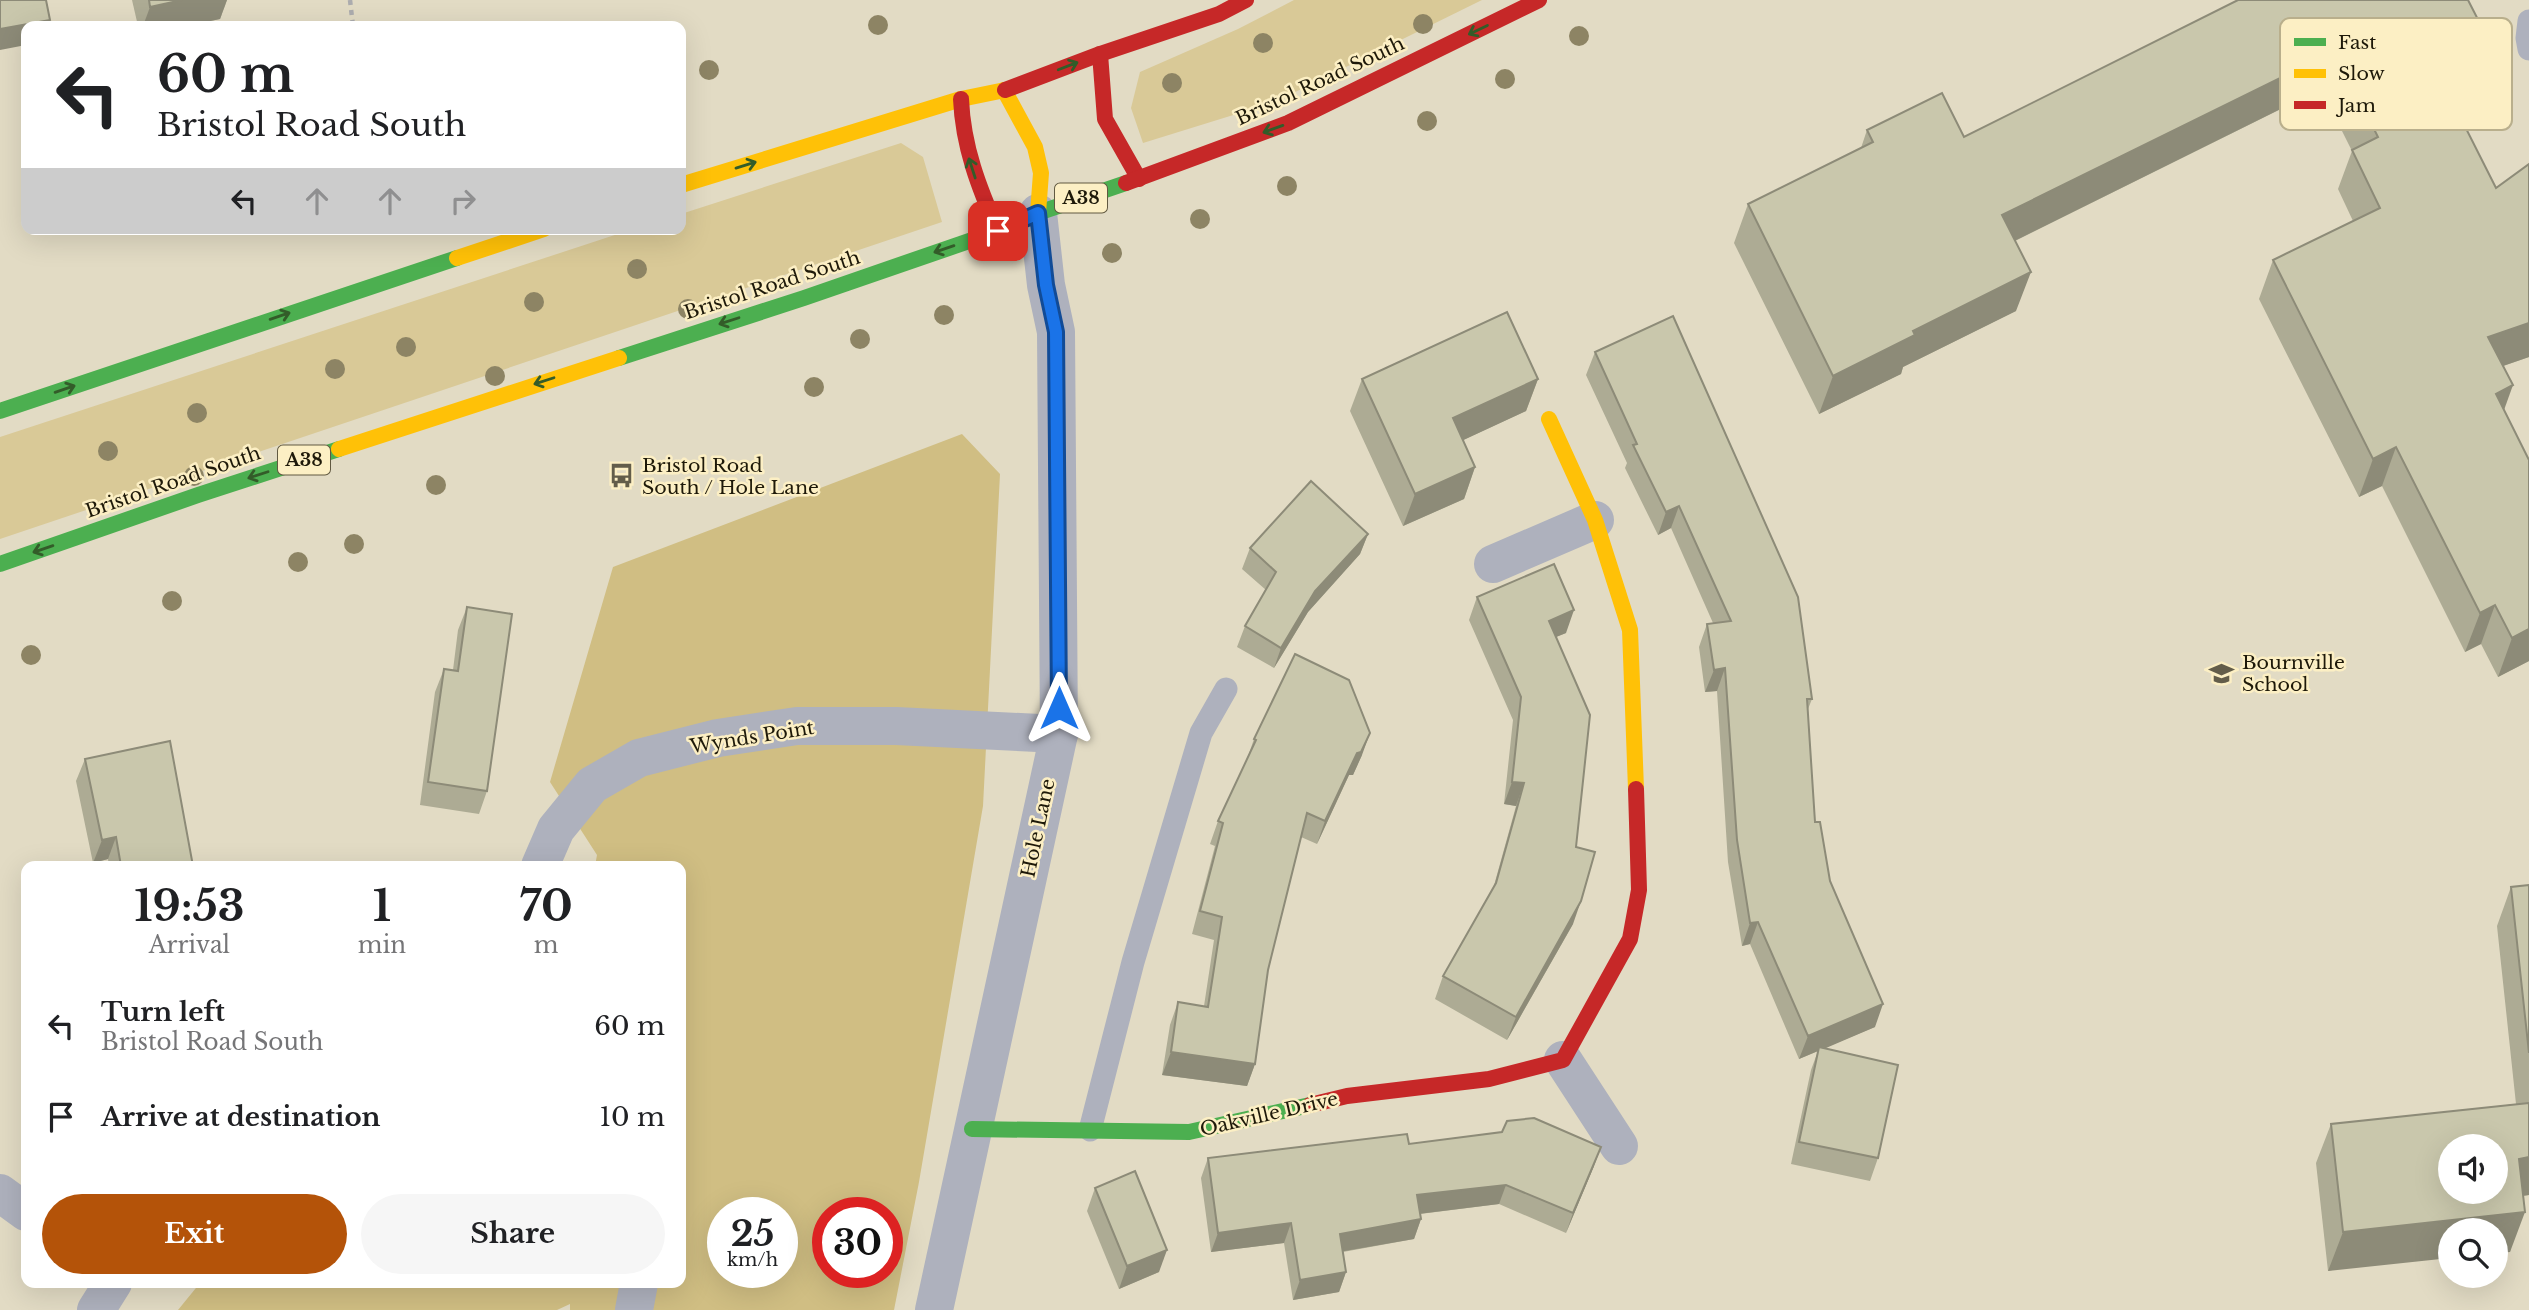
<!DOCTYPE html>
<style>
:root{--surface:#fff;--page:#f6f6f6;--text:#202124;--muted:#757577;--accent:#b45309}
body{margin:0;font-family:"Libre Baskerville",serif;background:var(--page);color:var(--text);height:100vh;display:flex;flex-direction:column;font-size:26px;white-space:nowrap}
*{box-sizing:border-box;margin:0}
p{font-size:23px;color:var(--muted)}
.icon{flex:none;width:38px;height:38px;fill:none;stroke:currentColor;stroke-width:2;stroke-linecap:round;stroke-linejoin:round}
.map{position:relative;flex:1;overflow:hidden}
.sheet{position:absolute;left:21px;top:861px;width:665px;height:427px;display:flex;flex-direction:column;background:var(--surface);border-radius:14px;box-shadow:0 7px 28px #0002}
.sheet>*{flex:none}
.hud{position:absolute;left:21px;top:21px;width:665px;height:214px;border-radius:14px;box-shadow:0 7px 28px #0002;background:#fff;color:var(--text);overflow:hidden}
.fabs{position:absolute;left:2438px;top:1134px;display:grid;gap:14px}
.fabs a{display:grid;place-items:center;width:70px;height:70px;border-radius:50%;background:var(--surface);box-shadow:0 7px 28px #0002;font-size:35px}
.speed{position:absolute;left:707px;top:1197px;display:flex;gap:14px;font-size:35px;font-weight:700;text-align:center}
.speed>*{display:grid;place-content:center;width:91px;height:91px;border-radius:50%;background:var(--surface);box-shadow:0 7px 28px #0002;line-height:1}
.speed small{font-size:18px;font-weight:400}
.speed .limit{border:10px solid #d22;background:#fff;color:#111}
.pin{position:absolute;display:grid;place-items:center;width:60px;height:60px;color:#fff;margin:-30px;border-radius:14px;box-shadow:0 4px 10px #0006}
.me{position:absolute;width:77px;margin:-38px;rotate:0deg;stroke-linejoin:round;filter:drop-shadow(0 0 5px #0008)}
.turn{display:flex;align-items:center;gap:24px;height:147px;padding:0 21px;font-size:32px}
.turn .icon{width:91px;height:91px;stroke-width:2.5}
.turn b{display:block;font-size:49px;line-height:60px}
.lanes{display:flex;align-items:center;height:66px;padding:0 21px;background:#0003;justify-content:center;gap:35px;direction:ltr}
.lanes .off{opacity:.35}
.eta{display:flex;justify-content:space-evenly;align-items:center;height:119px;text-align:center}
.eta b{font-size:42px;font-weight:700;line-height:49px}
.action{display:flex;gap:14px;margin-top:auto;padding:14px 21px}
.action a{flex:1;height:80px;border-radius:42px;background:var(--accent);color:#fff;font-size:28px;font-weight:700;line-height:80px;text-align:center}
.action a+a{background:var(--page);color:var(--text)}
ul{padding:0;list-style:none}
li{display:flex;align-items:center;gap:21px;height:91px;padding:0 21px}
li div{flex:1}
li b{display:block;font-size:26px}
li em{font-style:normal}
.map>svg:first-child{display:block}
.green{fill:#d9c997}
.forest{fill:#d0be83;fill-rule:evenodd}
.lines{fill:none;stroke-linecap:round;stroke-linejoin:round}
.path{stroke:#acacae;stroke-width:4.5;stroke-dasharray:5 5;stroke-linecap:butt}
.lane{stroke:#aeb1bd;stroke-width:23}
.street{stroke:#aeb1bd;stroke-width:38}
.fast{stroke:#4caf50;stroke-width:16}
.slow{stroke:#ffc107;stroke-width:16}
.jam{stroke:#c62828;stroke-width:16}
.tree{fill:#8d8464}
.wall{fill:#adab94}
.shaded-wall{fill:#8d8b78}
.building{fill:#c9c7ac;stroke:#8d8b78;stroke-width:2;fill-rule:evenodd}
.oneway{stroke:#335c29}
.route-casing{stroke:#114b97;stroke-width:18}
.route{stroke:#1a73e8;stroke-width:12}
.labels{text-anchor:middle;dominant-baseline:central;stroke-width:5;stroke-linejoin:round;paint-order:stroke}
.shield{fill:#fcefc4;stroke:#615941;stroke-width:2}
.shield-label{font-size:18px;font-weight:bold;fill:#1e1909}
.street-label{font-size:19px;fill:#1e1909;stroke:#fcefc4}
.poi-label{font-size:19px;fill:#1e1909;stroke:#fcefc4;text-anchor:start}
.key{fill:#fcefc4;stroke:#b9af8c;stroke-width:2}
.key-label{font-size:19px;fill:#1e1909}
</style>
<div class="map">
<svg width="2529" height="1310" viewBox="0 0 2529 1310">
<rect width="100%" height="100%" fill="#e2dbc4"/>
<g class="green">
<polygon points="1294,0 1482,0 1275,102 1143,143 1131,108 1140,72 1238,29"/>
<polygon points="901,143 923,157 942,222 0,539 0,437 633,229 681,229 681,214"/>
</g>
<path class="forest" d="M962 434 1000 474 983 806 919 1182 894 1310H570V1304L557 1310H178L200 1283H681V866H595L597 855 550 782 613 567ZM723 1213H782V1272H723ZM828 1213H887V1272H828Z"/>
<g class="lines">
<polyline class="path" points="350,0 353,26"/>
<g class="lane">
<polyline points="2529,21 2527,38 2529,49"/>
<polyline points="1090,1130 1133,962 1201,733 1226,689"/>
</g>
<g class="street">
<polyline points="1493,564 1595,520"/>
<polyline points="540,866 556,829 592,785 639,758 718,738 797,726 896,726 1059,734"/>
<polyline points="1563,1060 1619,1146"/>
<polyline points="0,1193 26,1212"/>
<polyline points="96,1310 113,1283"/>
<polyline points="634,1310 639,1283"/>
<polyline points="934,1310 1059,734 1056,332 1046,285 1038,213"/>
</g>
<g class="fast">
<polyline points="619,358 804,298 998,231 1038,213 1126,183"/>
<polyline points="0,411 457,258"/>
<polyline points="0,564 198,495 339,449"/>
<polyline points="972,1129 1189,1132 1310,1105"/>
</g>
<g class="slow">
<polyline points="1004,90 1035,147 1041,173 1038,213"/>
<polyline points="681,185 961,99 1005,90"/>
<polyline points="457,258 544,229"/>
<polyline points="1549,419 1595,520 1630,630 1636,789"/>
<polyline points="339,449 619,358"/>
</g>
<g class="jam">
<polyline points="1100,54 1105,119 1139,179"/>
<polyline points="1005,90 1100,54 1219,14 1246,0"/>
<path d="M961 99C963 147 979 188 998 231"/>
<polyline points="1126,183 1288,123 1539,0"/>
<polyline points="1310,1105 1347,1096 1489,1079 1563,1060 1630,939 1639,890 1636,789"/>
</g>
</g>
<g class="tree">
<circle cx="1423" cy="24" r="10"/>
<circle cx="878" cy="25" r="10"/>
<circle cx="1579" cy="36" r="10"/>
<circle cx="1263" cy="43" r="10"/>
<circle cx="709" cy="70" r="10"/>
<circle cx="1505" cy="79" r="10"/>
<circle cx="1172" cy="83" r="10"/>
<circle cx="1427" cy="121" r="10"/>
<circle cx="1287" cy="186" r="10"/>
<circle cx="1200" cy="219" r="10"/>
<circle cx="1112" cy="253" r="10"/>
<circle cx="637" cy="269" r="10"/>
<circle cx="534" cy="302" r="10"/>
<circle cx="688" cy="309" r="10"/>
<circle cx="944" cy="315" r="10"/>
<circle cx="860" cy="339" r="10"/>
<circle cx="406" cy="347" r="10"/>
<circle cx="335" cy="369" r="10"/>
<circle cx="495" cy="376" r="10"/>
<circle cx="814" cy="387" r="10"/>
<circle cx="197" cy="413" r="10"/>
<circle cx="108" cy="451" r="10"/>
<circle cx="194" cy="476" r="10"/>
<circle cx="436" cy="485" r="10"/>
<circle cx="354" cy="544" r="10"/>
<circle cx="298" cy="562" r="10"/>
<circle cx="172" cy="601" r="10"/>
<circle cx="31" cy="655" r="10"/>
</g>
<g class="wall">
<polygon points="132,0 227,0 220,19 186,26 138,26"/>
<polygon points="2238,0 2475,81 2449,94 2529,357 2503,366 2504,410 2529,460 2529,661 2498,677 2481,644 2465,652 2382,486 2359,497 2259,299 2273,260 2353,221 2338,189 2352,151 2321,89 2015,241 2016,311 1903,367 1901,374 1819,414 1734,243 1748,204 1861,148 1867,130 1964,137"/>
<polygon points="1595,352 1812,699 1808,709 1815,822 1830,881 1875,1027 1824,1048 1878,1158 1870,1181 1791,1164 1811,1070 1818,1051 1799,1059 1750,944 1742,946 1728,862 1717,691 1705,692 1699,647 1707,624 1713,623 1671,528 1658,535 1625,468 1627,463 1586,375"/>
<polygon points="1362,379 1538,379 1526,411 1463,440 1475,467 1464,499 1403,526 1350,411"/>
<polygon points="1368,534 1360,554 1308,612 1274,668 1237,647 1245,626 1266,590 1242,569 1250,548"/>
<polygon points="1477,597 1566,633 1556,637 1576,847 1573,924 1507,1040 1435,999 1443,976 1493,889 1516,806 1504,804 1513,720 1469,620"/>
<polygon points="467,607 487,791 479,814 420,805 435,692 444,669 453,670 458,630"/>
<polygon points="1254,739 1362,755 1353,775 1349,775 1317,844 1301,837 1268,970 1255,1064 1247,1086 1162,1075 1170,1025 1178,1002 1204,1006 1214,940 1192,934 1215,846 1210,844 1218,821 1246,762"/>
<polygon points="85,759 193,866 109,866 108,859 93,863 76,781"/>
<polygon points="2529,885 2529,1195 2523,1196 2510,1252 2496,1253 2496,1230 2328,1271 2316,1163 2331,1124 2516,1104 2497,926 2511,887"/>
<polygon points="1409,1144 1594,1166 1566,1233 1499,1204 1420,1214 1421,1219 1414,1239 1343,1252 1346,1272 1339,1292 1293,1300 1284,1243 1211,1252 1201,1178 1208,1158"/>
<polygon points="1095,1188 1159,1272 1119,1289 1087,1211"/>
</g>
<g class="shaded-wall">
<polygon points="182,0 227,0 220,19 186,26 143,26 150,7"/>
<polygon points="50,20 47,26 26,26 26,45 0,50 0,29"/>
<polygon points="2490,43 2475,81 2422,107 2436,69"/>
<polygon points="2335,51 2321,89 1988,254 2002,215"/>
<polygon points="2031,272 2016,311 1903,367 1901,374 1819,414 1833,376 1913,331"/>
<polygon points="2529,323 2529,357 2474,376 2488,337"/>
<polygon points="1538,379 1526,411 1442,450 1453,418"/>
<polygon points="2513,385 2499,424 2496,394"/>
<polygon points="2396,447 2382,486 2359,497 2373,459"/>
<polygon points="1475,467 1464,499 1403,526 1415,494"/>
<polygon points="1679,506 1671,528 1658,535 1666,512"/>
<polygon points="1368,534 1360,554 1308,612 1274,668 1281,648 1315,591"/>
<polygon points="2495,605 2481,644 2465,652 2480,613"/>
<polygon points="1574,610 1566,633 1541,643 1549,621"/>
<polygon points="2529,629 2529,661 2498,677 2512,638"/>
<polygon points="1725,668 1717,691 1705,692 1714,670"/>
<polygon points="1370,733 1362,755 1353,775 1349,775 1317,844 1325,821 1357,753"/>
<polygon points="1512,782 1524,783 1516,806 1504,804"/>
<polygon points="116,837 108,859 93,863 102,840"/>
<polygon points="1581,901 1573,924 1507,1040 1516,1017"/>
<polygon points="1758,922 1750,944 1742,946 1750,923"/>
<polygon points="1883,1004 1875,1027 1819,1051 1819,1047 1818,1051 1799,1059 1808,1036"/>
<polygon points="1171,1052 1255,1064 1247,1086 1162,1075"/>
<polygon points="1601,1147 1594,1166 1566,1233 1573,1213"/>
<polygon points="2529,1157 2529,1195 2505,1198 2519,1159"/>
<polygon points="1506,1185 1499,1204 1410,1215 1417,1195"/>
<polygon points="2525,1212 2510,1252 2496,1253 2496,1230 2450,1230 2450,1258 2328,1271 2343,1232"/>
<polygon points="1421,1219 1414,1239 1333,1253 1340,1234"/>
<polygon points="1291,1223 1284,1243 1211,1252 1218,1233"/>
<polygon points="1167,1250 1159,1272 1119,1289 1127,1266"/>
<polygon points="1346,1272 1339,1292 1293,1300 1300,1280"/>
</g>
<g class="building">
<polygon points="0,0 46,0 50,20 0,29"/>
<polygon points="149,0 182,0 150,7"/>
<polygon points="2238,0 2468,0 2490,43 2436,69 2496,188 2529,164 2529,323 2488,337 2513,385 2496,394 2529,460 2529,629 2512,638 2495,605 2480,613 2396,447 2373,459 2273,260 2380,208 2352,150 2378,137 2335,51 2002,215 2031,272 1913,331 1915,335 1833,376 1748,204 1873,142 1867,130 1942,93 1964,137"/>
<polygon points="1507,312 1538,379 1453,418 1475,467 1415,494 1362,379"/>
<polygon points="1673,316 1798,597 1812,699 1807,699 1815,822 1820,822 1830,881 1883,1004 1808,1036 1758,922 1750,923 1737,840 1725,668 1714,670 1707,624 1731,621 1679,506 1666,512 1633,445 1637,444 1595,352"/>
<polygon points="1311,481 1368,534 1315,591 1281,648 1245,626 1276,572 1250,548"/>
<polygon points="1554,564 1574,610 1549,621 1590,715 1576,847 1595,852 1581,901 1516,1017 1443,976 1496,883 1524,783 1512,782 1521,697 1477,597"/>
<polygon points="467,607 512,614 487,791 428,782 444,669 458,671"/>
<polygon points="1295,654 1349,680 1370,733 1361,752 1357,753 1325,821 1307,813 1268,970 1255,1064 1171,1052 1178,1002 1208,1007 1222,917 1200,911 1223,823 1218,821 1256,740 1254,739"/>
<polygon points="170,741 193,866 121,866 116,837 102,840 85,759"/>
<polygon points="2529,885 2529,1053 2511,887"/>
<polygon points="1819,1047 1898,1065 1878,1158 1799,1142"/>
<path d="M2529 1103V1157L2519 1159 2525 1212 2343 1232 2331 1124ZM2450 1146H2496V1192H2450Z"/>
<polygon points="1534,1118 1601,1147 1573,1213 1506,1185 1417,1195 1421,1219 1340,1234 1346,1272 1300,1280 1291,1223 1218,1233 1208,1158 1407,1134 1409,1144 1502,1132 1507,1121"/>
<polygon points="1135,1171 1167,1250 1127,1266 1095,1188"/>
</g>
<defs><path id="oneway-shaft" d="M-6 0H5M1.5-3L5.5 0L1.5 3" fill="none" stroke-width="1.6" stroke-linecap="round" stroke-linejoin="round" transform="scale(1.75)"/></defs>
<g class="oneway">
<use href="#oneway-shaft" transform="translate(1478 30) rotate(154)"/>
<use href="#oneway-shaft" transform="translate(1068 66) rotate(-21)"/>
<use href="#oneway-shaft" transform="translate(1273 129) rotate(160)"/>
<use href="#oneway-shaft" transform="translate(746 165) rotate(-17)"/>
<use href="#oneway-shaft" transform="translate(972 168) rotate(-108)"/>
<use href="#oneway-shaft" transform="translate(944 249) rotate(161)"/>
<use href="#oneway-shaft" transform="translate(280 316) rotate(-19)"/>
<use href="#oneway-shaft" transform="translate(729 321) rotate(162)"/>
<use href="#oneway-shaft" transform="translate(544 381) rotate(162)"/>
<use href="#oneway-shaft" transform="translate(65 389) rotate(-19)"/>
<use href="#oneway-shaft" transform="translate(258 475) rotate(162)"/>
<use href="#oneway-shaft" transform="translate(43 549) rotate(161)"/>
</g>
<g class="lines">
<defs>
<polyline id="route" points="998,231 1038,213 1046,285 1056,332 1059,708"/>
</defs>
<use href="#route" class="route-casing"/>
<use href="#route" class="route"/>
</g>
<defs>
<symbol id="bus-bare" viewBox="-9 -9 18 18"><path d="M-5-6H5V4H4V6H2V4H-2V6H-4V4H-5ZM-3.5-4V0h7V-4ZM-3.5 1.2v1.5H-2V1.2ZM2 1.2v1.5H3.5V1.2Z" fill="#635d4a" stroke="#fcefc4" stroke-width="2.5" paint-order="stroke"/></symbol>
<symbol id="school-bare" viewBox="-9 -9 18 18"><path d="M0-5L7-2L0 1L-7-2ZM-4 1L0 2.5L4 1V4Q0 6-4 4Z" fill="#635d4a" stroke="#fcefc4" stroke-width="2.5" paint-order="stroke"/></symbol>
</defs>
<g fill-rule="evenodd">
<use href="#bus-bare" x="604" y="458" width="35" height="35"/>
<use href="#school-bare" x="2204" y="656" width="35" height="35"/>
</g>
<g class="labels">
<g class="shield">
<rect x="1055" y="183.5" width="52" height="29" rx="5"/>
<rect x="278" y="445.5" width="52" height="29" rx="5"/>
</g>
<g class="shield-label">
<text x="1081" y="198">A38</text>
<text x="304" y="460">A38</text>
</g>
<g class="street-label">
<text transform="translate(1320 81) rotate(-25)">Bristol Road South</text>
<text transform="translate(772 285) rotate(-18)">Bristol Road South</text>
<text transform="translate(173 482) rotate(-19)">Bristol Road South</text>
<text transform="translate(752 737) rotate(-9)">Wynds Point</text>
<text transform="translate(1038 828) rotate(-78)">Hole Lane</text>
<text transform="translate(1269 1114) rotate(-13)">Oakville Drive</text>
</g>
<g class="poi-label">
<text x="642" y="465">Bristol Road<tspan x="642" dy="22">South / Hole Lane</tspan></text>
<text x="2242" y="662">Bournville<tspan x="2242" dy="22">School</tspan></text>
</g>
</g>
<rect x="2280" y="18" width="232" height="112" rx="10" class="key"/>
<rect x="2294" y="38" width="32" height="8" fill="#4caf50"/>
<rect x="2294" y="69" width="32" height="9" fill="#ffc107"/>
<rect x="2294" y="101" width="32" height="8" fill="#c62828"/>
<g class="key-label">
<text x="2338" y="49">Fast</text>
<text x="2338" y="80">Slow</text>
<text x="2338" y="112">Jam</text>
</g>
</svg>
<div class="fabs">
<a><svg class="icon" aria-label="sound" viewBox="0 0 24 24"><path d="M4 9h4l5-4v14l-5-4H4zM17 9q2 3 0 6"/></svg></a>
<a><svg class="icon" aria-label="search" viewBox="0 0 24 24"><circle cx="10" cy="10" r="6"/><path d="M15 15l6 6"/></svg></a>
</div>
<div class="speed"><div>25<small>km/h</small></div><div class="limit">30</div></div>
<div class="pin" style="left:998px;top:231px;background:#d93025"><svg class="icon" aria-label="arrive" viewBox="0 0 24 24"><path d="M6 21V4h12l-3 4 3 4H6"/></svg></div>
<svg class="me" style="left:1059px;top:708px" viewBox="-20 -20 40 40"><path d="M0-17L14 15 0 8-14 15z" fill="#1a73e8" stroke="#fff" stroke-width="4"/></svg>
<div class="hud">
<div class="turn"><svg class="icon" aria-label="left" viewBox="0 0 24 24"><path d="M17 20v-9H6M10 6l-5 5 5 5"/></svg><div><b>60 m</b>Bristol Road South</div></div>
<div class="lanes"><svg class="icon" aria-label="left" viewBox="0 0 24 24"><path d="M17 20v-9H6M10 6l-5 5 5 5"/></svg><svg class="icon off" aria-label="ahead" viewBox="0 0 24 24"><path d="M12 20V5M6 11l6-6 6 6"/></svg><svg class="icon off" aria-label="ahead" viewBox="0 0 24 24"><path d="M12 20V5M6 11l6-6 6 6"/></svg><svg class="icon off" aria-label="right" viewBox="0 0 24 24"><path d="M7 20v-9h11M14 6l5 5-5 5"/></svg></div>
</div>
<section class="sheet">
<div class="eta">
<div><b>19:53</b><p>Arrival</p></div>
<div><b>1</b><p>min</p></div>
<div><b>70</b><p>m</p></div>
</div>
<ul>
<li><svg class="icon" aria-label="left" viewBox="0 0 24 24"><path d="M17 20v-9H6M10 6l-5 5 5 5"/></svg><div><b>Turn left</b><p>Bristol Road South</p></div><em>60 m</em></li>
<li><svg class="icon" aria-label="arrive" viewBox="0 0 24 24"><path d="M6 21V4h12l-3 4 3 4H6"/></svg><div><b>Arrive at destination</b></div><em>10 m</em></li>
</ul>
<div class="action"><a>Exit</a><a>Share</a></div>
</section>
</div>
